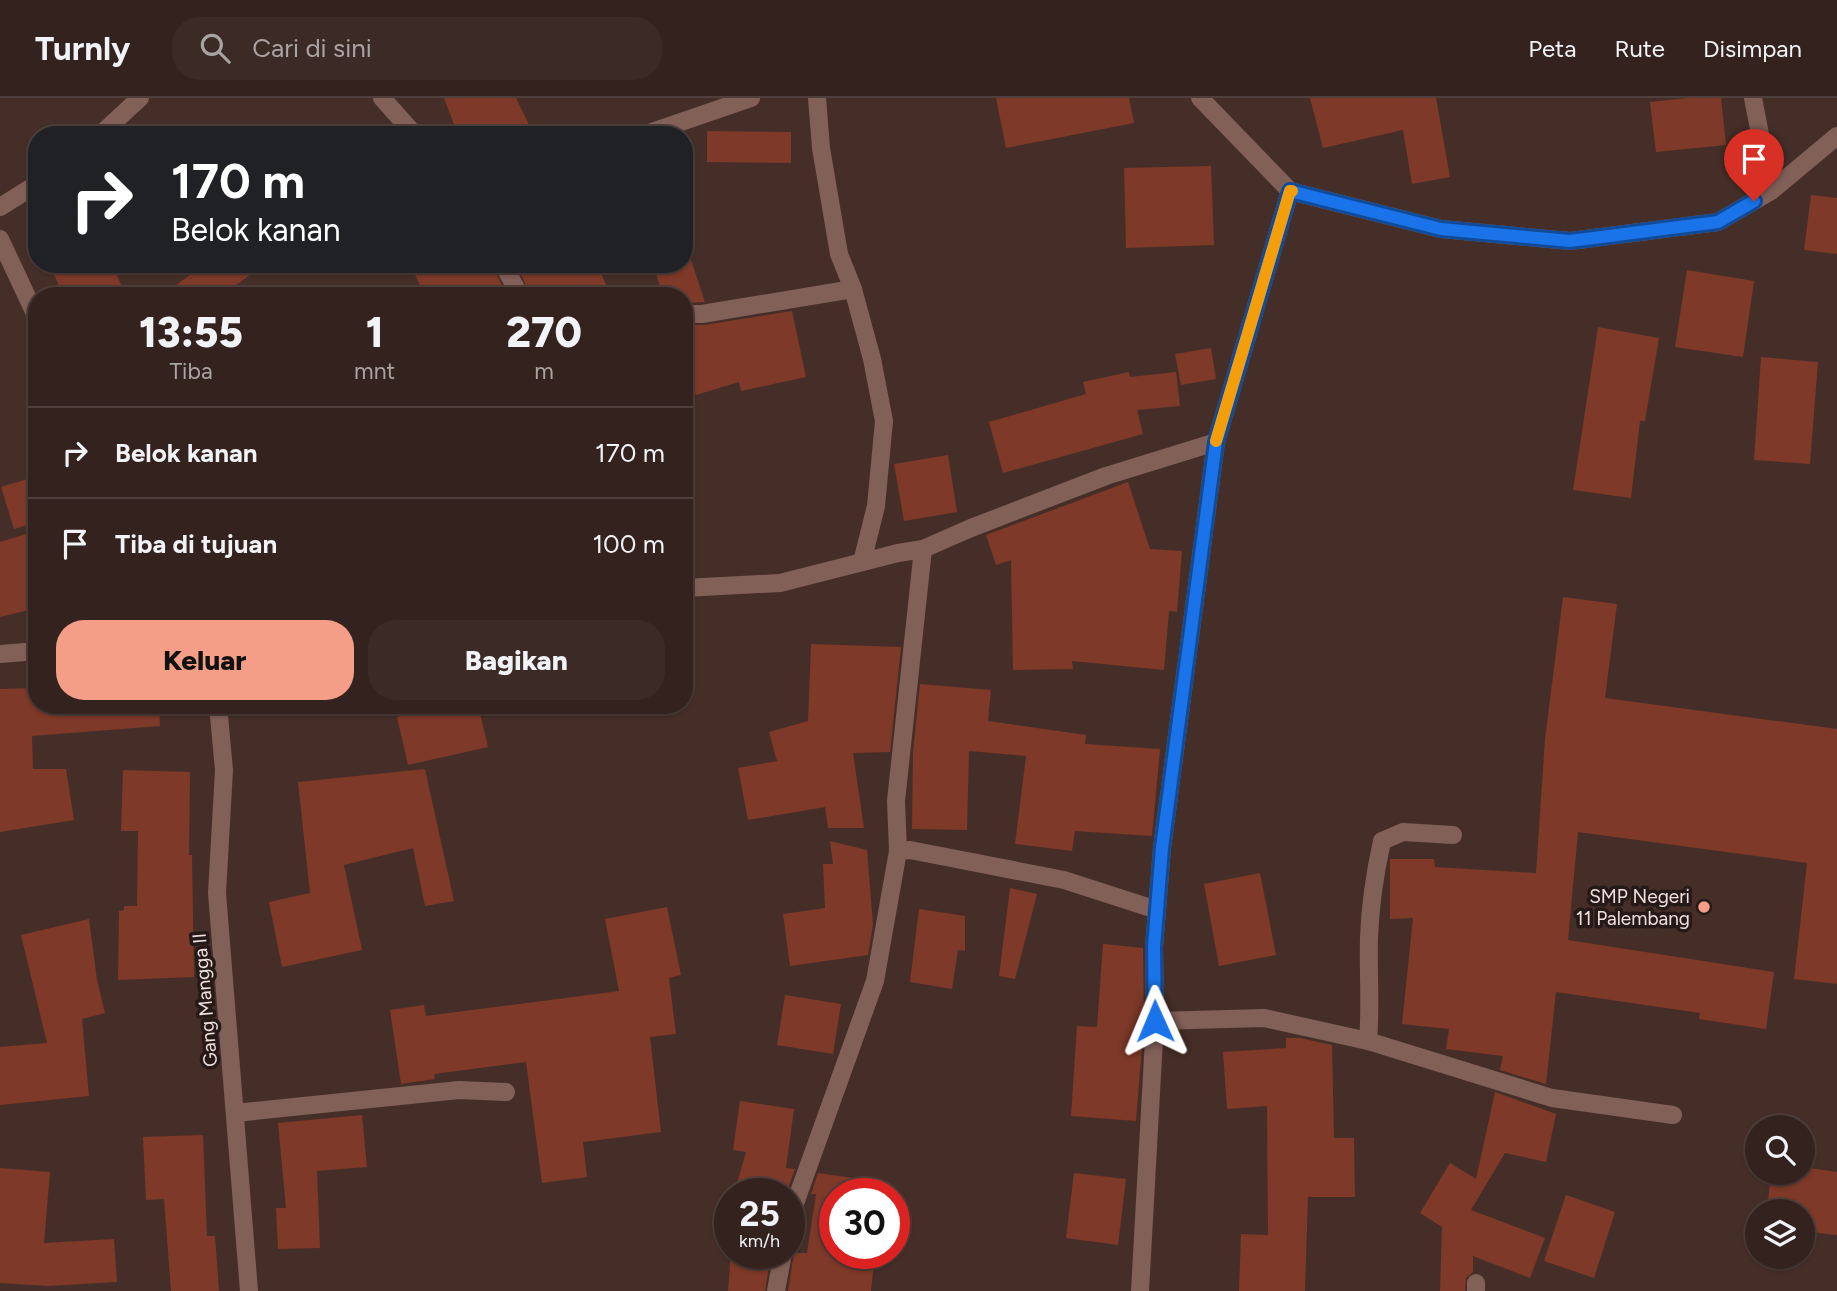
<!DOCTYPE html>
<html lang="id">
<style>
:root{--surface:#34221e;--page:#3c2a27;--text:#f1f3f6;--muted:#a9a4a4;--line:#4e3f3c;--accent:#f49e88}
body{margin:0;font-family:Figtree,sans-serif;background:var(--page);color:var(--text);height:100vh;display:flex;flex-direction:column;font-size:26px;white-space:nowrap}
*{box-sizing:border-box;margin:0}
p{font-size:23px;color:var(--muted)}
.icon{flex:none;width:38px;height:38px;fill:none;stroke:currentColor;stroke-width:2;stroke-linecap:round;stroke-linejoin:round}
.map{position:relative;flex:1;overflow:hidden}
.drawer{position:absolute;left:28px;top:189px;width:665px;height:427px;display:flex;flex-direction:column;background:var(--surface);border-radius:28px;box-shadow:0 2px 5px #0004,0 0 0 2px var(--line)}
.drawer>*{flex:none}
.banner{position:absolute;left:28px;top:28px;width:665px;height:147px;border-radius:28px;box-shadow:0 2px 5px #0004,0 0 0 2px var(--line);background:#202124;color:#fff;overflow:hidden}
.buttons{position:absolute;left:1745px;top:1017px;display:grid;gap:14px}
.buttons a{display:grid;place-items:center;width:70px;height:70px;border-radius:50%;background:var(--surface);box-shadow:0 2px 5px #0004,0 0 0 2px var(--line);font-size:35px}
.speed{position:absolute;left:714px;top:1080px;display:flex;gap:14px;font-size:35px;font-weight:700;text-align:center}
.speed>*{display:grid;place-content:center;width:91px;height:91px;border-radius:50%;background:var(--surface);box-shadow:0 2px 5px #0004,0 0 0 2px var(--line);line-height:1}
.speed small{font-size:18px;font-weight:400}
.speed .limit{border:10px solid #d22;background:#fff;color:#111}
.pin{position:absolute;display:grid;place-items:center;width:60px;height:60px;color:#fff;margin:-72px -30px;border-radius:50% 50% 50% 0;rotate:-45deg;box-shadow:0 0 7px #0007}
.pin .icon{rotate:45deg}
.me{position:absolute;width:77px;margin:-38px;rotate:359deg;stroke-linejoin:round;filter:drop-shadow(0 0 5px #0008)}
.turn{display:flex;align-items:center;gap:24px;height:147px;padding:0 28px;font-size:32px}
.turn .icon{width:91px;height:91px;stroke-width:2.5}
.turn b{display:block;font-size:49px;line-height:60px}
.eta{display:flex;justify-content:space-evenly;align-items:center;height:119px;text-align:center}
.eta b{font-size:42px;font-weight:800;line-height:49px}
.primary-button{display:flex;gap:14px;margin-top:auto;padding:14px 28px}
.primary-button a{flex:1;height:80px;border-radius:28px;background:var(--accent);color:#111;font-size:28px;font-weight:800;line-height:80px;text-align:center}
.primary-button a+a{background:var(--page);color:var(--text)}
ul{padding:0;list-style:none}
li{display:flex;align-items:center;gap:21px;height:91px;padding:0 28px;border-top:2px solid var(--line)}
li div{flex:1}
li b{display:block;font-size:26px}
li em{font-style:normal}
header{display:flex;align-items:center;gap:42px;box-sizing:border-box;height:98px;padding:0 35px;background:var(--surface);border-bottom:2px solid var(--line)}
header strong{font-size:33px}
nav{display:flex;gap:38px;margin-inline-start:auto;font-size:24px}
.search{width:490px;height:63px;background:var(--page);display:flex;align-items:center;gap:18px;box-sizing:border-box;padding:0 24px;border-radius:28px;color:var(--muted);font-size:26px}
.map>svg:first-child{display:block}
.building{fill:#7e3928}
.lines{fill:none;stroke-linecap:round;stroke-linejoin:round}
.minor{stroke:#816058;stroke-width:18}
.route-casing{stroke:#114b97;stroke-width:18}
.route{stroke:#1a73e8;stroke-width:12}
.slow{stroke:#f59e0b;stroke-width:12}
.poi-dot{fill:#f49e88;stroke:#251a17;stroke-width:2.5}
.labels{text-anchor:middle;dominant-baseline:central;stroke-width:7;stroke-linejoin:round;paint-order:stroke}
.poi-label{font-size:19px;fill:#f0e0dc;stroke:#251a17;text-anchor:end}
.street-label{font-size:19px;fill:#f0e0dc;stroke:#251a17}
</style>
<header>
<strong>Turnly</strong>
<div class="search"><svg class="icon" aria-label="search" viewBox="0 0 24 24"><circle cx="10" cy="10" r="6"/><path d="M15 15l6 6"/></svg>Cari di sini</div>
<nav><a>Peta</a><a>Rute</a><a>Disimpan</a></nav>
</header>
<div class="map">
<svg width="1837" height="1193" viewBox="0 0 1837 1193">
<rect width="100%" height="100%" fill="#462e28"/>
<g class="building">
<polygon points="444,0 516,0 534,37 458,37"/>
<polygon points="996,0 1129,0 1134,25 1006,50"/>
<polygon points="1310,0 1436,0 1450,79 1412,86 1403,32 1323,50"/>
<polygon points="1688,0 1721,0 1726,47 1656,54 1650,4"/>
<polygon points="707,33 791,34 791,65 707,64"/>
<polygon points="1211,68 1214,147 1126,150 1124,70"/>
<polygon points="1811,97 1837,100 1837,156 1804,152"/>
<polygon points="689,156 705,204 684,205 684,198 663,198 653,166 684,166 684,157"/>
<polygon points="49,166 112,166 126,198 64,198"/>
<polygon points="205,166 265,166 221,198 161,198"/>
<polygon points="410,166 492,166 507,198 425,198"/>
<polygon points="516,166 597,166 611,198 531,198"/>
<polygon points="1687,172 1754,183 1743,259 1675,249"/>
<polygon points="792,213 806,279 741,293 739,284 696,297 684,262 684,227 704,227"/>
<polygon points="1598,229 1659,240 1645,323 1640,323 1631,400 1573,392"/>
<polygon points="1211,250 1216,281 1181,287 1175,256"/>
<polygon points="1761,259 1818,264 1810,366 1754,362"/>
<polygon points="1129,274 1130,279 1176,274 1180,308 1137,312 1143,336 1003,375 989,324 1086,296 1083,284"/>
<polygon points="948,357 957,414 904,423 894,366"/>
<polygon points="37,378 37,424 14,431 1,389"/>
<polygon points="1128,384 1150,451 1182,453 1177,514 1169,513 1164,572 1072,563 1073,571 1013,572 1011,462 996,467 986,437"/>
<polygon points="26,436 37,477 37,510 0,519 0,444"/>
<polygon points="1563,499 1617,506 1605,600 1837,631 1837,886 1794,881 1807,765 1578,734 1568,842 1774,874 1766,931 1699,921 1700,915 1556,894 1546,986 1500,972 1503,958 1446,951 1449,931 1402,926 1413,820 1390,821 1390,761 1434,761 1435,769 1536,775 1545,641"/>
<polygon points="811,546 901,549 890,654 853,655 864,730 828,730 825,709 748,722 738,670 777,663 769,634 808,623"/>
<polygon points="920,586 991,592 988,623 1086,637 1085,646 1160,651 1152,738 1075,733 1072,753 1015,746 1026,658 969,653 967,732 912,731 913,654"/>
<polygon points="37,590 37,607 159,607 160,628 32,638 33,671 66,671 74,722 0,734 0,591"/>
<polygon points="449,607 478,607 488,649 408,667 397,619"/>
<polygon points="425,671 454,803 425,808 413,750 344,767 362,852 282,869 269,804 310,795 298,684"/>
<polygon points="123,672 190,674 189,757 192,757 194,879 118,882 119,813 124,812 124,808 137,808 138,733 121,733"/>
<polygon points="830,743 867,752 873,827 868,857 790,868 783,816 825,810 823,766 833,766"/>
<polygon points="1260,775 1276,857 1219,868 1204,786"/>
<polygon points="1010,790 1037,796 1015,881 999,878"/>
<polygon points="667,809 681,877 669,880 676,936 650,939 661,1034 583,1044 587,1079 542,1085 526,964 434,976 435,981 401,986 390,912 424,907 426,918 619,893 605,821"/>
<polygon points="919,811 965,818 965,853 958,852 952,891 910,884"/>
<polygon points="89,821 97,882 105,915 82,921 89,998 0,1007 0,949 47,945 21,837"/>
<polygon points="1103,846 1143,850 1144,923 1136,1023 1071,1018 1077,928 1097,929"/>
<polygon points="785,897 841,906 833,956 777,947"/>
<polygon points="1286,940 1300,940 1332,947 1334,1040 1354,1040 1355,1099 1308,1099 1305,1193 1239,1193 1241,1136 1268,1137 1267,1008 1227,1011 1223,954 1286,950"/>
<polygon points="1495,994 1556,1016 1546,1064 1505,1055 1471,1112 1545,1140 1530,1180 1473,1158 1473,1174 1466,1180 1465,1193 1440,1193 1442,1129 1420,1115 1450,1065 1476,1081"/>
<polygon points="740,1003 794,1011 786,1070 795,1071 786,1096 734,1096 746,1054 733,1052"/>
<polygon points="362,1017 367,1069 317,1073 320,1150 278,1151 276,1110 286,1110 278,1025"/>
<polygon points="203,1037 207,1138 215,1138 219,1193 171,1193 164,1101 146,1102 143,1039"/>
<polygon points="1802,1069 1837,1074 1837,1137 1802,1133 1802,1113 1767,1113 1771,1074 1802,1074"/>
<polygon points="0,1070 50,1074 44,1145 114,1141 117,1184 48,1188 0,1185"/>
<polygon points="818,1075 853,1080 852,1096 835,1096 835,1155 875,1155 871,1193 788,1193 794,1155 807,1155 816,1096 811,1096"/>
<polygon points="1074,1075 1126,1081 1118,1147 1066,1140"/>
<polygon points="1566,1097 1615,1114 1594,1180 1544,1163"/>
<polygon points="731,1155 771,1155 765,1193 728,1193"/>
</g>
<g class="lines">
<g class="minor">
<polyline points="382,0 415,37"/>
<polyline points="817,0 821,50 839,156 853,191 872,261 884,323 876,408 862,464"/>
<polyline points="1200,0 1290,93 1441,131 1570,143 1718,124 1771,93 1837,38"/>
<polyline points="1753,0 1771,93"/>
<polyline points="100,37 140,0"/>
<polyline points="643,37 751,0"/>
<polyline points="0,109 37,86"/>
<polyline points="0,141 37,220"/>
<polyline points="503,166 520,198"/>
<polyline points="684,216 702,216 853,191"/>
<polyline points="923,451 896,703 898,753 910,752 1064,782 1157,812"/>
<polyline points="684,490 780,485 898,455 923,451 971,430 1106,378 1216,344"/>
<polyline points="0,556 37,553"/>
<polyline points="218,607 224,672 217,795 249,1193"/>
<polyline points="1155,923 1264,920 1368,943 1552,1000 1673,1017"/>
<path d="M1368 943C1371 908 1368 874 1369 840 1370 807 1375 775 1382 743L1403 734 1453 737"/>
<polyline points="235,1015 459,992 506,994"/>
<polyline points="789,1122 875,883 898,753"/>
<polyline points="776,1193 783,1155"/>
<polyline points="1140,1193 1155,923 1154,849 1162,750 1216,344 1290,93"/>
<polyline points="1476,1193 1476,1185"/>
</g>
</g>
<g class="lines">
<defs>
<polyline id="route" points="1155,923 1154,849 1162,750 1216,344 1290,93 1441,131 1570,143 1718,124 1754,103"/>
</defs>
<use href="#route" class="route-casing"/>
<use href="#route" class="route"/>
<polyline class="slow" points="1216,343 1290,93 1292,93"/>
</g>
<circle class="poi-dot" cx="1704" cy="809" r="7"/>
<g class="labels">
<g class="poi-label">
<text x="1690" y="798">SMP Negeri<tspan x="1690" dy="22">11 Palembang</tspan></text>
</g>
<g class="street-label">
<text transform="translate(205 902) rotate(-95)">Gang Mangga II</text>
</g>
</g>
</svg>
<div class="buttons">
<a><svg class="icon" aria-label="search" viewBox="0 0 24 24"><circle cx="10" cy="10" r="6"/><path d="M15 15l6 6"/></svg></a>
<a><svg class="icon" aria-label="layers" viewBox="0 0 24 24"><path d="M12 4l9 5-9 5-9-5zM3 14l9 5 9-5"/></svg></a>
</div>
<div class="speed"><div>25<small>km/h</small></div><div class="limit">30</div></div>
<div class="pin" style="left:1754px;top:103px;background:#d93025"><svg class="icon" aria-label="arrive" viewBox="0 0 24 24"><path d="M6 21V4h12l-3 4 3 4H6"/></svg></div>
<svg class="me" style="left:1155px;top:923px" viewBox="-20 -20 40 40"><path d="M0-17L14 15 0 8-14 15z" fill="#1a73e8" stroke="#fff" stroke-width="4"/></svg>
<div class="banner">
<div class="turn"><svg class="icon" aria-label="right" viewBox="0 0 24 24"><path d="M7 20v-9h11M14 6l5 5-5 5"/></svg><div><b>170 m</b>Belok kanan</div></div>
</div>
<section class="drawer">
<div class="eta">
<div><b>13:55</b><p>Tiba</p></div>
<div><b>1</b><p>mnt</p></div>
<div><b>270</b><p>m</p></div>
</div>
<ul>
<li><svg class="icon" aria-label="right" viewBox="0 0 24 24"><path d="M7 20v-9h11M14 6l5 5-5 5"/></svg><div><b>Belok kanan</b></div><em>170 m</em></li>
<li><svg class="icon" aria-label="arrive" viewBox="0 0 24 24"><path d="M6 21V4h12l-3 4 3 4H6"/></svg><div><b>Tiba di tujuan</b></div><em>100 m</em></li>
</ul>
<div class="primary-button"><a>Keluar</a><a>Bagikan</a></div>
</section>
</div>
